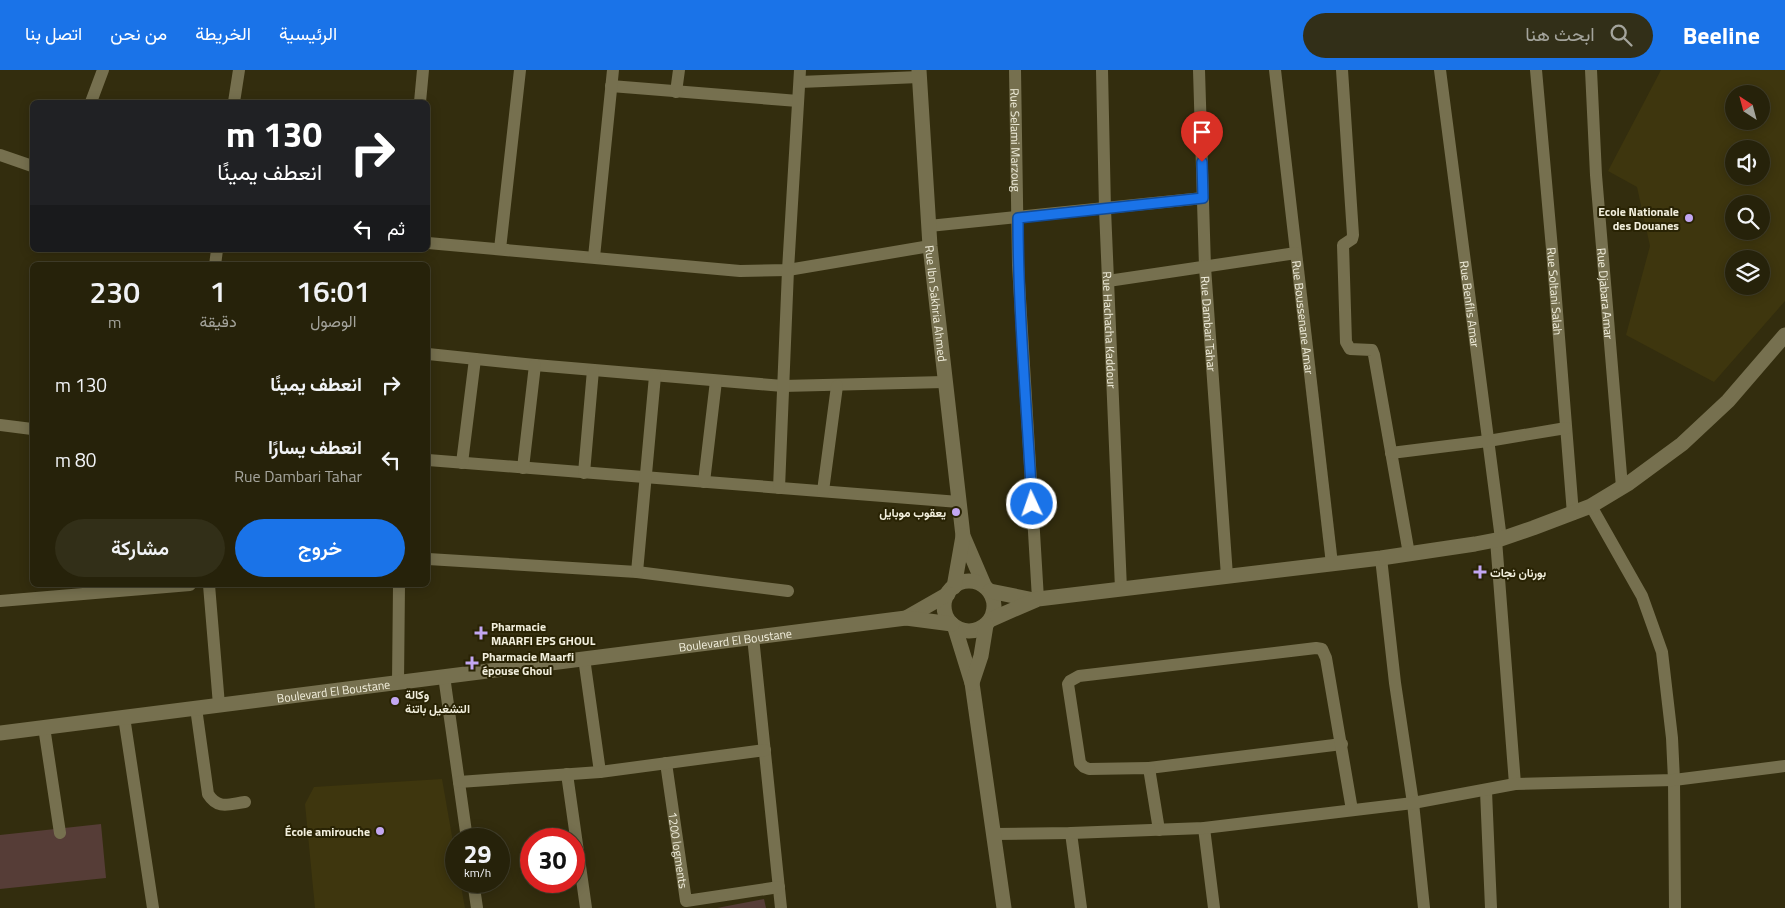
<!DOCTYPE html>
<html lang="ar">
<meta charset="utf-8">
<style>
:root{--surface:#26220a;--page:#322f18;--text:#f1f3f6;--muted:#a4a49c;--line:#423f2b;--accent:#1a73e8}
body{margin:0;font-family:"Titillium Web",Vazirmatn,sans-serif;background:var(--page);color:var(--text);direction:rtl;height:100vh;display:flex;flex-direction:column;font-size:19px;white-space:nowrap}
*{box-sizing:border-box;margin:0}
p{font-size:16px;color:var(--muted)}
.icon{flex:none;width:28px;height:28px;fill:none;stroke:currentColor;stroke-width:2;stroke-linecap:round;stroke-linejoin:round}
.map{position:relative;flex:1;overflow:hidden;direction:ltr}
.panel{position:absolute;left:30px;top:192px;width:400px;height:325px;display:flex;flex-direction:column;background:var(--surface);border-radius:8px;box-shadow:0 2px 12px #0003,0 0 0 1px var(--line);direction:rtl}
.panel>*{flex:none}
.banner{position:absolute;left:30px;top:30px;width:400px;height:152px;border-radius:8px;box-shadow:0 2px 12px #0003,0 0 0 1px var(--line);direction:rtl;background:#202124;color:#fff;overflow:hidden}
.needle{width:32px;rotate:324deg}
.buttons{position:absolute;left:1725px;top:15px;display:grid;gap:10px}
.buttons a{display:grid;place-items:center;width:45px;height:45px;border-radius:50%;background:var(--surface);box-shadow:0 2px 12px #0003,0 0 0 1px var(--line);font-size:25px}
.speed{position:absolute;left:445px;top:758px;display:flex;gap:10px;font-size:25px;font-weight:700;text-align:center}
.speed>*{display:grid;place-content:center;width:65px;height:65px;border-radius:50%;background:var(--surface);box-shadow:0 2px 12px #0003,0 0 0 1px var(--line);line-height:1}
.speed small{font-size:12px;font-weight:400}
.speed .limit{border:8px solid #d22;background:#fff;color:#111}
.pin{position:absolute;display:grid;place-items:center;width:42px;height:42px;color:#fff;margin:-51px -21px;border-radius:50% 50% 50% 0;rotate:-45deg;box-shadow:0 0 5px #0007}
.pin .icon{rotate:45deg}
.me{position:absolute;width:55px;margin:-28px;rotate:357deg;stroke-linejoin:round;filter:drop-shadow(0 0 4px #0008)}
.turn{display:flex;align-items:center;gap:18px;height:105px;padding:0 25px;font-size:22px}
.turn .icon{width:65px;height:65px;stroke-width:2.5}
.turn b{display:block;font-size:35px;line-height:42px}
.then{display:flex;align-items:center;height:48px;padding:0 25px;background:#0003;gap:10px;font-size:19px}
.eta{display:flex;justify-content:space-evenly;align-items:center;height:85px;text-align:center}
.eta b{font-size:30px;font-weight:600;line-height:35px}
.action{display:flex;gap:10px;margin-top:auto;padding:10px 25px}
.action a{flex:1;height:58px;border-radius:30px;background:var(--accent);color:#fff;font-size:20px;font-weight:600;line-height:58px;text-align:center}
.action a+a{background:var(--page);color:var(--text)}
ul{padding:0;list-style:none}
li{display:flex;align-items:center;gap:15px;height:75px;padding:0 25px}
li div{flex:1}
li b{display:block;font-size:19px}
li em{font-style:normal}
header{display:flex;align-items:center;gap:30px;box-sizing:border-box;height:70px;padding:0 25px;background:var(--accent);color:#fff}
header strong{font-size:24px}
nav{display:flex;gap:28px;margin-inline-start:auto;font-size:18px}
.search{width:350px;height:45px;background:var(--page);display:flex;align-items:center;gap:12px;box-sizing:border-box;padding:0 18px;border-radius:28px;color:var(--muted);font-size:19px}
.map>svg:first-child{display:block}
.built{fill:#3e360e;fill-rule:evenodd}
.grass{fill:#563d37}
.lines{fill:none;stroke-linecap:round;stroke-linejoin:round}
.street{stroke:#76704f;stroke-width:12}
.secondary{stroke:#76704f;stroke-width:15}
.route-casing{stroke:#114b97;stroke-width:12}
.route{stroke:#1a73e8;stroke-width:9}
.poi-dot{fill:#c3a7f2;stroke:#292304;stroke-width:2}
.labels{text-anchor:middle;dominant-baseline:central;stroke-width:4;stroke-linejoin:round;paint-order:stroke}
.street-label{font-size:12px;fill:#f2efdd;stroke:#292304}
.poi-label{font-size:12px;font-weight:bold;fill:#f2efdd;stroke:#292304;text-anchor:start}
</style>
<header>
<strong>Beeline</strong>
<div class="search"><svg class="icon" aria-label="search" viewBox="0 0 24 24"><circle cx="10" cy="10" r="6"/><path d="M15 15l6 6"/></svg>ابحث هنا</div>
<nav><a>الرئيسية</a><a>الخريطة</a><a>من نحن</a><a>اتصل بنا</a></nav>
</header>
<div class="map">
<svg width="1785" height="838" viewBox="0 0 1785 838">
<rect width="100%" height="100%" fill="#332d0e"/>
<g class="built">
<path d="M1661 0H1785V231L1714 312 1626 265 1650 176 1637 117 1608 101ZM1734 24H1761V51H1734ZM1734 79H1761V106H1734ZM1734 134H1761V161H1734ZM1734 189H1761V216H1734Z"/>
<polygon points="442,709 456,789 456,811 460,811 465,838 315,838 305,734 314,717"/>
</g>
<g class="grass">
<polygon points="101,754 106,808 0,819 0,765"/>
<polygon points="764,829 766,838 717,838"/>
</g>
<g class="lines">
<g class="street">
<path id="s1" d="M1015 0 1018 195 1038 529"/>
<path id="s2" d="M1102 0 1105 139 1121 519"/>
<path id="s3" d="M1199 0 1205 197 1227 506"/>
<path id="s4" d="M1275 0 1332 494"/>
<polyline points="1342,0 1353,165 1352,169 1343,175 1346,272 1350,279 1372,280 1374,285 1409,484"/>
<path id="s5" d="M1440 0 1501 469"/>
<path id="s6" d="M1536 0 1552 179 1573 444"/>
<path id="s7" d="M1591 0 1596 105 1622 417"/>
<polyline points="800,12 919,7"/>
<polyline points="611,16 798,31"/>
<polyline points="676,22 679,0"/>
<polyline points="91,32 103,0"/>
<polyline points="234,32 239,0"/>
<polyline points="420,32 423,0"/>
<polyline points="0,85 32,96"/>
<polyline points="929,156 1203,128"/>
<polyline points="428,173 740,201 788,200 930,176"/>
<polyline points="500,179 520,0"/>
<polyline points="594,187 613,0"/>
<polyline points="215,195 217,180"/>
<polyline points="1108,211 1296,183"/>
<polyline points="428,284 535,295 783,316 944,312"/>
<polyline points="0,355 32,359"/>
<polyline points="1391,383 1488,371 1566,358"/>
<polyline points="428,390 959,432"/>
<polyline points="462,393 475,289"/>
<polyline points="523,398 535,295"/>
<polyline points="584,403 593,300"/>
<polyline points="704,412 716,311"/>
<polyline points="779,418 788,200 800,0"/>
<polyline points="823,421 837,316"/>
<polyline points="1591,436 1642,526 1662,582 1672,668 1674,710 1675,838"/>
<polyline points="1496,470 1515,714"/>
<polyline points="1381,488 1395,613 1413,733 1424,838"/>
<polyline points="428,489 637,502 788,521"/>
<polyline points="637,502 655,306"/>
<polyline points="209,515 219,635"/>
<polyline points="0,531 190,515"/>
<polyline points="753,567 781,838"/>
<polyline points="584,588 600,702"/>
<polyline points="444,606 467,769"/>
<polyline points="398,612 399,515"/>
<path d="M196 638 208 724C218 740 229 734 245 732"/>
<polyline points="124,647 153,838"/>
<polyline points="44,657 60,763"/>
<path id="s8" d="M666 693 686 831 779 817"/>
<polyline points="1149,698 1342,674"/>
<polyline points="567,704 586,838"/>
<polyline points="459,712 600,702 765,680"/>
<polyline points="1486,721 1491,838"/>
<polyline points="1204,758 1214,838"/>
<polyline points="1159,760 1149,698 1089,699 1084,697 1080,693 1068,614 1070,611 1079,606 1316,578 1322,579 1326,588 1352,740"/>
<polyline points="1071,763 1081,838"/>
<polyline points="994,764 1071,763 1204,758 1413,733 1515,714 1674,710 1785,696"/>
<polyline points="473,811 477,838"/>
</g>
<g class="secondary">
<path id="s9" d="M919 0 930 176 963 466 984 515"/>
<circle cx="969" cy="536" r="25"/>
<polyline points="954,517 963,466"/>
<polyline points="990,521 1034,530"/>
<polyline points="906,548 948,524"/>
<polyline points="992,549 1038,529 1381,488 1475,474 1501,469 1533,458 1591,436 1629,413 1682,374 1728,331 1785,265"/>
<polyline points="955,558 972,613 1004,838"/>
<polyline points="972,613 981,586 986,555"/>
<path id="s10" d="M0 663 906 548 952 554"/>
</g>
</g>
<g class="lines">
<defs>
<path id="route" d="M1032 434C1027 339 1018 243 1018 148L1203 128 1202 92"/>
</defs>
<use href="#route" class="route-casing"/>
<use href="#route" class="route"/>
</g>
<g class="poi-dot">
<circle cx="1689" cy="148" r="5"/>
<circle cx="956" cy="442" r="5"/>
<path d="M1477.5 494.5h5v5h5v5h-5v5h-5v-5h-5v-5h5z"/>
<path d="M478.5 555.5h5v5h5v5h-5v5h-5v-5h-5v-5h5z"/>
<path d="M469.5 585.5h5v5h5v5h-5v5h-5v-5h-5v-5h5z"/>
<circle cx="395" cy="631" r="5"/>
<circle cx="380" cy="761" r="5"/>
</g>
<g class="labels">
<g class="street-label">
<text stroke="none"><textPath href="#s1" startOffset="70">Rue Selami Marzoug</textPath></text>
<text stroke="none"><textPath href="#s6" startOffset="222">Rue Soltani Salah</textPath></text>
<text stroke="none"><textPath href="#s7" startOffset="224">Rue Djabara Amar</textPath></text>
<text stroke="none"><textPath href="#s9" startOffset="234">Rue Ibn Sakhria Ahmed</textPath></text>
<text stroke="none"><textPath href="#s5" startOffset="236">Rue Benflis Amar</textPath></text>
<text stroke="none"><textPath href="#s4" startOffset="249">Rue Boussenane Amar</textPath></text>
<text stroke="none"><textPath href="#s3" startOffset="254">Rue Dambari Tahar</textPath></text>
<text stroke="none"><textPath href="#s2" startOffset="260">Rue Hachacha Kaddour</textPath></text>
<text stroke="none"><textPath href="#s10" startOffset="741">Boulevard El Boustane</textPath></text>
<text stroke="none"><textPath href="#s10" startOffset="336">Boulevard El Boustane</textPath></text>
<text stroke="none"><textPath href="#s8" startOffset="88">1200 logments</textPath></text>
</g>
<g class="poi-label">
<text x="1679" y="141" text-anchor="end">Ecole Nationale<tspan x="1679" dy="14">des Douanes</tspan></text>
<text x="946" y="442" text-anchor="end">يعقوب موبايل</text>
<text x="1490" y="502">بورنان نجات</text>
<text x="491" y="556">Pharmacie<tspan x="491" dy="14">MAARFI EPS GHOUL</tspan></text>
<text x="482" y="586">Pharmacie Maarfi<tspan x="482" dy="14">épouse Ghoul</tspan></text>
<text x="405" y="624">وكالة<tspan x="405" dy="14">التشغيل باتنة</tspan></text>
<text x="370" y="761" text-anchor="end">École amirouche</text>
</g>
</g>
</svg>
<div class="buttons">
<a><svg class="needle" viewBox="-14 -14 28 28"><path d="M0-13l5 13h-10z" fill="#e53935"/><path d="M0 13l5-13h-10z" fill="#a4a49c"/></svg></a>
<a><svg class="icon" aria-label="sound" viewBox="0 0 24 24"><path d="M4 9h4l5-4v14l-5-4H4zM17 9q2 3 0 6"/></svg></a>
<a><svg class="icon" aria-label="search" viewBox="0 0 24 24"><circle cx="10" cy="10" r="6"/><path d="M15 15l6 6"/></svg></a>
<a><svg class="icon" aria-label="layers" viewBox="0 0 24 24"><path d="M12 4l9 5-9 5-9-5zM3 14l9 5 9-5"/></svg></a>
</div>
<div class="speed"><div>29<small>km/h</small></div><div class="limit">30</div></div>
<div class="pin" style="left:1202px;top:92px;background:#d93025"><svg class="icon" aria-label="arrive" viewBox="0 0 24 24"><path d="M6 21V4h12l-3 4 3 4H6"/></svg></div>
<svg class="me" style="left:1032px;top:434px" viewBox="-20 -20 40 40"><circle r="17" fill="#1a73e8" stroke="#fff" stroke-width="3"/><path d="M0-11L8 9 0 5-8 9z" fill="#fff"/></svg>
<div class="banner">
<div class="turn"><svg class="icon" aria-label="right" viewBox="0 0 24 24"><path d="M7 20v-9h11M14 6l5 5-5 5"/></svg><div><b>130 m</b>انعطف يمينًا</div></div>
<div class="then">ثم<svg class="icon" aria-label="left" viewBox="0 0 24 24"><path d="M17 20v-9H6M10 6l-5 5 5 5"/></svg></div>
</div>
<section class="panel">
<div class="eta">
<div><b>16:01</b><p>الوصول</p></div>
<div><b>1</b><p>دقيقة</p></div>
<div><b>230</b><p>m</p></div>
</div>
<ul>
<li><svg class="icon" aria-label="right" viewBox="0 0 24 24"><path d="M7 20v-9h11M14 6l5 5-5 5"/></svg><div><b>انعطف يمينًا</b></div><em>130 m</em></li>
<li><svg class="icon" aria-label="left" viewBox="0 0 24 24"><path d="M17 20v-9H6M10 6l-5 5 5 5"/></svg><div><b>انعطف يسارًا</b><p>Rue Dambari Tahar</p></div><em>80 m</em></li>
</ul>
<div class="action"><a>خروج</a><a>مشاركة</a></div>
</section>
</div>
